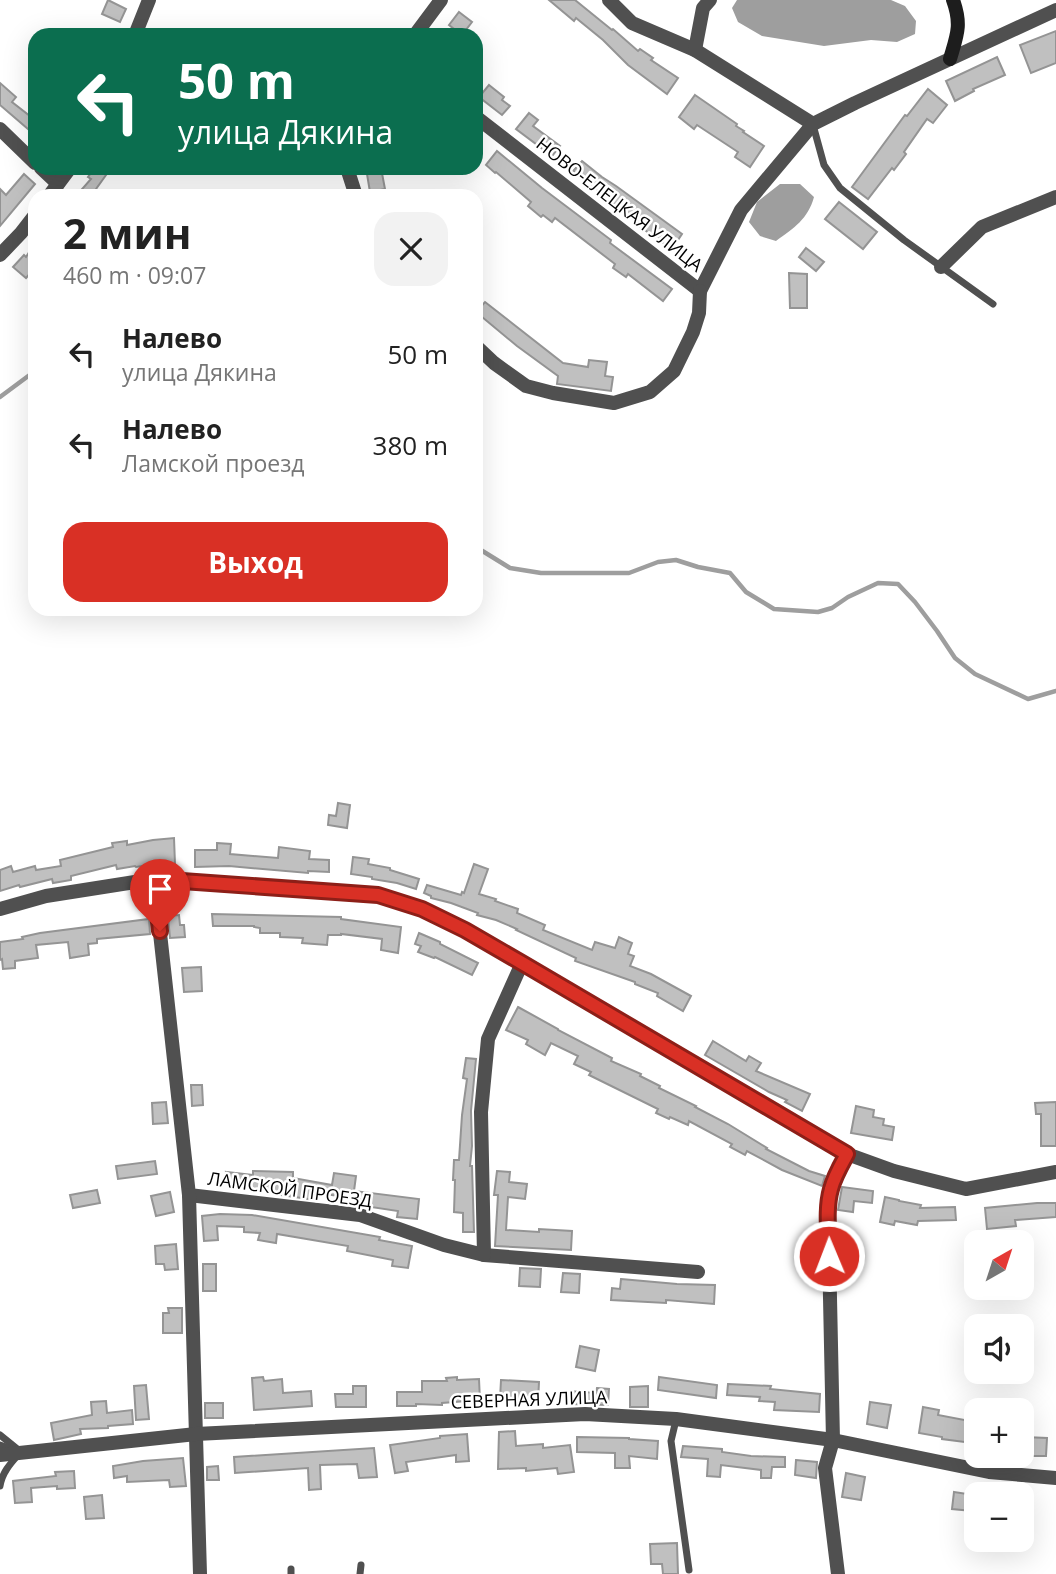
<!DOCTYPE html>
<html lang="ru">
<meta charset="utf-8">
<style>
:root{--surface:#fff;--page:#f2f2f2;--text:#222;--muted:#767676;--accent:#d93025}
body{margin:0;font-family:"Open Sans",sans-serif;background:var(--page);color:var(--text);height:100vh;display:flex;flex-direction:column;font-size:26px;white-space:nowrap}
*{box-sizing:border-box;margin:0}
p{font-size:23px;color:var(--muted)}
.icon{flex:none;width:38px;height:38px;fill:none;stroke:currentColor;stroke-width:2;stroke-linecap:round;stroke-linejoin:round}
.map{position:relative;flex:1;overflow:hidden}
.drawer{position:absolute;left:28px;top:189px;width:455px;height:427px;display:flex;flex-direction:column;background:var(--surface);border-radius:21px;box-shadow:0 7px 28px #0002}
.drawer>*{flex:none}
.banner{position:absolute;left:28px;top:28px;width:455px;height:147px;border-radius:21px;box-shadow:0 7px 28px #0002;background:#0b6e4f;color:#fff;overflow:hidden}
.needle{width:46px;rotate:39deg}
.controls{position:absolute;left:964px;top:1230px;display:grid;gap:14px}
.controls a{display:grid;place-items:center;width:70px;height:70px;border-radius:14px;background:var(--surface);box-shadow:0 7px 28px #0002;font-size:35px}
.pin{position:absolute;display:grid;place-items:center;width:60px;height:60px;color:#fff;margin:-72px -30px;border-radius:50% 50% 50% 0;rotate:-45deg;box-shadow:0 0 7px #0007}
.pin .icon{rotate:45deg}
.me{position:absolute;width:77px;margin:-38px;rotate:359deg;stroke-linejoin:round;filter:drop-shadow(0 0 5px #0008)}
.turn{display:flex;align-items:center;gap:24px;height:147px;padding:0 35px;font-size:32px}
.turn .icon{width:91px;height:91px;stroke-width:2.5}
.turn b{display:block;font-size:49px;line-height:60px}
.round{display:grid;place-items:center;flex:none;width:74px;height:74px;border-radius:21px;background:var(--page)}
.head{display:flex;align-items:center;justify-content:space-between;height:119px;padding:0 35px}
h1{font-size:42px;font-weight:700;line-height:52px}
.button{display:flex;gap:14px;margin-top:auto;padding:14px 35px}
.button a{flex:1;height:80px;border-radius:21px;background:var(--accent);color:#fff;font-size:28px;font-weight:700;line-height:80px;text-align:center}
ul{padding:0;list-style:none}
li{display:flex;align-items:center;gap:21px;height:91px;padding:0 35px}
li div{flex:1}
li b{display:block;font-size:26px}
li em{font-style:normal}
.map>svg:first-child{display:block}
.water{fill:#9e9e9e}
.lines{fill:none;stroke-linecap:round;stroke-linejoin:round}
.stream{stroke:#9e9e9e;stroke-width:4.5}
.building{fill:#c0c0c0;stroke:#949494;stroke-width:2}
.service{stroke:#505050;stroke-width:7}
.minor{stroke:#505050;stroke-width:14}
.tertiary{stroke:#505050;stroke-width:14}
.secondary{stroke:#1d1d1d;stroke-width:14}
.route-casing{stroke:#8d1f18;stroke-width:18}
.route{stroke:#d93025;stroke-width:12}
.labels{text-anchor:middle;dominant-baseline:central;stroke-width:5;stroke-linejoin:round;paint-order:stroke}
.street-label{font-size:18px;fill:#000;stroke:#fff}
</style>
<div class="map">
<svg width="1056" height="1574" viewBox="0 0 1056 1574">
<rect width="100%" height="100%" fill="#fff"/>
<g class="water">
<polygon points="737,0 891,0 905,6 916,21 915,34 897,42 871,40 824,46 762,36 738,22 732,8"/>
<path d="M780 184H800L814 197C808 219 794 228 776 241L760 236 749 222 757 202Z"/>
</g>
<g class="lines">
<g class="stream">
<polyline points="0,397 35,371"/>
<polyline points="476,547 510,568 541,573 629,573 658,562 676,560 698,567 730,573 746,592 774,609 818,612 832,608 848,597 878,583 898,584 915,602 937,631 955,658 975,674 1028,699 1056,691"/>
</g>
</g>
<g class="building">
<polygon points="108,0 126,9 120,22 102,14"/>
<polygon points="549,0 575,0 612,30 613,29 638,51 640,49 653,58 651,60 678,78 667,94 628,65 603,40 576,18 574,21"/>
<polygon points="459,12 472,22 462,35 449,25"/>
<polygon points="1056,31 1056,63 1031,73 1020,45"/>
<polygon points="997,57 1005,75 973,89 974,91 955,101 946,81"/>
<polygon points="0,83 16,97 12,102 35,120 35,135 0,105"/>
<polygon points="489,85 504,97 502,100 510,106 502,115 479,97"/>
<polygon points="928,89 947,105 933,123 927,119 904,152 906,154 894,170 892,168 868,199 852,187 905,115 907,116"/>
<polygon points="695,95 737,124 736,126 744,131 743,132 764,146 750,167 735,157 738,152 697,125 694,129 679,117"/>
<polygon points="529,113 538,120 533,126 560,146 552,156 516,129"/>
<polygon points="497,151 542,188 611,240 610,243 672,289 663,301 628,274 626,277 613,268 615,264 555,218 552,222 543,215 541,217 528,206 531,202 496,172 495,173 486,165"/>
<polygon points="582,161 602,177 616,186 682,234 672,249 639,226 641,223 607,199 608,198 573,171"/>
<polygon points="95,168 111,168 91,196 76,196 91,179 88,177"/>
<polygon points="366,168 381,168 385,189 370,192"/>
<polygon points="24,174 35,184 0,226 0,189 6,195"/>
<polygon points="839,202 877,232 863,249 825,219"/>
<polygon points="35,243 35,268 26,278 13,267 24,255 26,257"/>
<polygon points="806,248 824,262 816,271 799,257"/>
<polygon points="789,273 807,274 807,308 790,308"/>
<polygon points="485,302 563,363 588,367 589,360 607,362 605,376 613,377 611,391 557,384 558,376 517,346 476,312"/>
<polygon points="338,803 350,805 347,828 328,825 329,815 336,816"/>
<polygon points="174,838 175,864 155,866 155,864 136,867 135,866 117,869 116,865 71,876 71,880 53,883 52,879 20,887 19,885 0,891 0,870 11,866 13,872 35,866 36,870 61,866 60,860 113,847 112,843 127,841 127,845 153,840"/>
<polygon points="217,843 231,844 230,854 278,858 279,847 310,851 309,859 329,860 329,872 308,871 308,873 229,866 195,867 195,850 217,850"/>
<polygon points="353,857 369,859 368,864 390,868 390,870 419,879 416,889 397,883 372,879 372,877 351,874"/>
<polygon points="474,864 488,869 479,894 496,899 495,901 518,909 517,913 545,925 543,930 592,950 595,942 615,948 619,937 632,943 628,954 634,956 630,966 651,974 691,996 683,1011 657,996 658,993 635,984 635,982 575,961 576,958 516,930 517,929 496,920 477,915 478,913 451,903 431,898 431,896 424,893 427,885 461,895 462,892 464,893"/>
<polygon points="212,914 341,917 341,919 401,927 398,953 381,950 382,939 341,934 341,935 328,935 327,945 302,943 303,938 280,937 280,933 260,933 260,928 254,927 254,926 213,926"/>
<polygon points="179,915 180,925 184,925 185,937 170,938 168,916"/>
<polygon points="149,919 150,934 97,939 97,943 88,944 89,955 70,958 68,942 36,945 38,958 15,961 15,968 3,969 2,959 0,960 0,942 23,939 22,937 40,933"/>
<polygon points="419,933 440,942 440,944 478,963 472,975 435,957 434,958 418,952 421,946 415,944"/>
<polygon points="201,967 202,991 184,992 182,968"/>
<polygon points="518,1007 558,1029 558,1030 612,1058 611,1061 641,1074 640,1076 660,1086 659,1088 696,1106 695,1107 728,1124 767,1148 766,1149 809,1171 825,1176 822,1186 782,1170 747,1151 745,1155 730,1147 732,1144 689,1121 688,1125 670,1117 669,1119 656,1113 658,1109 589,1075 591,1072 574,1064 578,1056 551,1043 545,1055 526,1044 528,1040 506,1030"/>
<polygon points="713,1041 746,1061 749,1056 761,1063 756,1071 810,1094 802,1111 785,1102 787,1100 769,1092 705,1055"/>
<polygon points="466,1058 476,1059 471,1111 472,1146 470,1166 472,1166 474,1232 463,1232 463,1213 454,1212 455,1180 453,1180 454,1160 459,1160 462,1115 467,1079 463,1078"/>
<polygon points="191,1085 202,1085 203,1105 192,1106"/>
<polygon points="166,1102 168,1123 153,1124 152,1103"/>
<polygon points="1056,1102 1056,1146 1041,1146 1041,1114 1036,1114 1035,1103"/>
<polygon points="856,1106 874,1110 873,1117 884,1119 883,1125 894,1127 892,1140 851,1133"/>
<polygon points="155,1161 157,1174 118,1179 116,1166"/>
<polygon points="253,1171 293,1172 293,1178 332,1185 334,1173 356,1176 354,1191 419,1199 417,1219 397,1217 398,1211 338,1202 339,1196 317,1193 316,1200 273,1194 273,1190 229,1187 226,1172 253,1175"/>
<polygon points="497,1171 510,1172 509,1182 527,1184 525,1199 508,1197 506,1230 539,1232 539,1229 572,1231 571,1250 495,1246 498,1195 494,1195"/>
<polygon points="842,1187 873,1191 872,1203 854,1201 853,1212 838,1210"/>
<polygon points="97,1190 100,1203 73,1208 70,1195"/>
<polygon points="170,1192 174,1212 156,1216 151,1196"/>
<polygon points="885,1197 899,1200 899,1201 921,1205 920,1208 955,1207 956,1220 918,1221 917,1225 895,1221 894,1225 880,1222"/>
<polygon points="1037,1203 1056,1203 1056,1217 1015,1220 1016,1226 987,1229 985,1208"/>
<polygon points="220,1214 252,1215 380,1237 379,1240 412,1246 408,1268 392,1266 393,1260 347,1251 348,1246 277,1234 276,1243 258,1240 260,1233 244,1232 244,1227 217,1226 218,1240 204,1241 202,1216"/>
<polygon points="176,1244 178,1269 165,1270 164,1264 156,1264 155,1246"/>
<rect x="203" y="1264" width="13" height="27"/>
<polygon points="520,1268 541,1269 540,1287 519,1286"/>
<polygon points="563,1273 580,1274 579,1293 561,1292"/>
<polygon points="621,1279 677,1284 715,1285 714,1304 666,1300 666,1303 611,1300 612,1288 620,1289"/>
<polygon points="168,1308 182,1308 182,1333 163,1333 163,1313 169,1313"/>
<polygon points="580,1346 599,1350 595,1371 576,1367"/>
<polygon points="263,1377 264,1381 282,1379 283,1393 311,1391 312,1406 254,1410 252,1378"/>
<polygon points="457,1377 457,1380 479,1379 480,1401 467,1402 467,1401 442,1403 442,1405 416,1404 416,1406 397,1406 397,1392 422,1392 422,1381 447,1381 446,1378"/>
<polygon points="659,1377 717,1385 716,1398 658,1390"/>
<polygon points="501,1380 539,1382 538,1402 500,1399"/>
<polygon points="728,1384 771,1386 770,1389 820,1394 819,1412 774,1410 775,1402 759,1401 760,1397 727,1395"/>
<polygon points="146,1385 149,1419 136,1420 134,1386"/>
<polygon points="353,1386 366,1386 366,1407 336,1407 335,1394 353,1394"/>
<polygon points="648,1386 648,1407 630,1407 630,1387"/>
<polygon points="597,1388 609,1389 608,1405 569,1404 569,1391 596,1393"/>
<polygon points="106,1401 107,1413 132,1410 133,1424 108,1426 108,1428 80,1429 81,1434 54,1440 51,1423 92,1415 91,1402"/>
<polygon points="870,1402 891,1405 887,1428 867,1424"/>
<rect x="205" y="1403" width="18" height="15"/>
<polygon points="923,1407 939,1410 938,1415 975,1422 972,1443 942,1439 942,1437 919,1433"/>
<polygon points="515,1431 516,1446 543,1444 543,1448 570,1445 574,1472 558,1474 557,1468 526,1471 526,1468 498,1469 499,1432"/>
<polygon points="467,1434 469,1461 456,1462 456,1455 406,1462 408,1471 395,1473 390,1445 440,1438 440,1436"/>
<polygon points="577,1437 629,1438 629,1439 658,1441 657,1459 629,1456 630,1468 615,1468 615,1453 577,1452"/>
<polygon points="1024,1437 1047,1438 1046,1456 1024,1456"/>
<polygon points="683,1446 722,1449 722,1452 751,1456 785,1457 785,1467 772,1467 771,1478 761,1478 761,1470 721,1465 720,1477 707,1476 708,1459 681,1457"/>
<polygon points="374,1448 377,1477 359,1478 357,1464 320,1465 321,1489 309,1490 308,1468 235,1473 234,1457"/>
<polygon points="183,1458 186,1486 170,1487 169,1480 127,1482 127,1476 114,1478 113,1466 143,1461"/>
<polygon points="796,1460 817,1462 816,1478 795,1475"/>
<polygon points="218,1466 219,1480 207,1480 207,1467"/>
<polygon points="74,1471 75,1488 57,1489 57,1486 31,1488 32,1502 15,1503 13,1481 56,1476 55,1472"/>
<polygon points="846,1473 865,1477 861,1500 842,1497"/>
<polygon points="954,1492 974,1495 972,1511 952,1509"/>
<polygon points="102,1495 104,1518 86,1519 84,1497"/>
<polygon points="677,1543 678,1574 663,1574 662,1564 651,1564 650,1544"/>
</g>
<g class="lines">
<g class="service">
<polyline points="813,125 824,165 840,188 904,240 993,304"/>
<polyline points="676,1420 671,1441 689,1570"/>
<polyline points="0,1435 21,1452"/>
<polyline points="0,1445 14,1450"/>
<path d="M0 1486C2 1473 10 1464 18 1455"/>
<polyline points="291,1574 291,1569"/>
<polyline points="360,1574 361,1565"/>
</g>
<g class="minor">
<polyline points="609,0 632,23 695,50 813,124"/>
<polyline points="135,35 149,0"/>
<polyline points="695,50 703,8 710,0"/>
<polyline points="476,117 700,291 741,210 813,124 855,103 1056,10"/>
<polyline points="0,129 35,163"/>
<polyline points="41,168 58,184"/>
<polyline points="49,196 70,168"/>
<polyline points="0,255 21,233 35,215"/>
<polyline points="941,267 982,227 1056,197"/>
<polyline points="154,879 189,1195 360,1215 444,1245 484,1255 698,1272"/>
<polyline points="0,909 46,896 154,879 378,895 422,909 465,930 847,1154 894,1171 966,1189 1056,1172"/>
<polyline points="189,1195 200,1574"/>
<polyline points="484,1255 481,1112 488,1039 522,963"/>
<polyline points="0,1455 196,1434 585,1414 676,1419 833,1440 989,1472 1056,1478"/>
<polyline points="838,1574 825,1468 833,1440 828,1203 834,1179 847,1154"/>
</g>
<g class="tertiary">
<polyline points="415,35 441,0"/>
<polyline points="347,168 356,196"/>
<polyline points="476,346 494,363 526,386 553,393 614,403 650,392 674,371 693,332 699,313 700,291"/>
</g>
<path class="secondary" d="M950 59C957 35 962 25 953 0"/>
</g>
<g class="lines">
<defs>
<path id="route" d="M160 931 154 879 378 895 422 909 465 930 522 963 847 1154C841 1165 834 1177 831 1189 825 1210 829 1235 829 1256"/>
</defs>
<use href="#route" class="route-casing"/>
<use href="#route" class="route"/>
</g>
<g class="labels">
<g class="street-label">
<text transform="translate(620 204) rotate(38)">НОВО-ЕЛЕЦКАЯ УЛИЦА</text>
<text transform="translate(290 1189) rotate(8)">ЛАМСКОЙ ПРОЕЗД</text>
<text transform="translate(529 1399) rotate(-2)">СЕВЕРНАЯ УЛИЦА</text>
</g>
</g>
</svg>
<div class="controls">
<a><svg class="needle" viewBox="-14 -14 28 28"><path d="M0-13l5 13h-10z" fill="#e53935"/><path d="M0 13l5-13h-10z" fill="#767676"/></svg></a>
<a><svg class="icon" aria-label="sound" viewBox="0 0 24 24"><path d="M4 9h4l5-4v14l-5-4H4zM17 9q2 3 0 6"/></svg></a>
<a>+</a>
<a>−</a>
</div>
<div class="pin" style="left:160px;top:931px;background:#d93025"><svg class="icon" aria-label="arrive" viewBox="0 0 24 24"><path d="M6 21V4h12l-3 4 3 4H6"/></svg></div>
<svg class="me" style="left:829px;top:1256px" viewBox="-20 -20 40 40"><circle r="17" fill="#d93025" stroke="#fff" stroke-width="3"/><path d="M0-11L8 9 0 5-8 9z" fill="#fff"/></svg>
<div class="banner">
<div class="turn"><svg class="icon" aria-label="left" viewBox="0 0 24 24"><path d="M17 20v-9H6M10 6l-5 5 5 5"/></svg><div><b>50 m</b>улица Дякина</div></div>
</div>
<section class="drawer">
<div class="head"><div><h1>2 мин</h1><p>460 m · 09:07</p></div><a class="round"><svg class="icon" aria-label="close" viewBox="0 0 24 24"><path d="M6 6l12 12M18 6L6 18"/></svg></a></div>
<ul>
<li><svg class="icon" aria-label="left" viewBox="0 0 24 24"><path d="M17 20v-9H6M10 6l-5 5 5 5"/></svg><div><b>Налево</b><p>улица Дякина</p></div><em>50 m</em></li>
<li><svg class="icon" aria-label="left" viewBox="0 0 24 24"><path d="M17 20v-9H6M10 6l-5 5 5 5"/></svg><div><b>Налево</b><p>Ламской проезд</p></div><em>380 m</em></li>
</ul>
<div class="button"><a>Выход</a></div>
</section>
</div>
